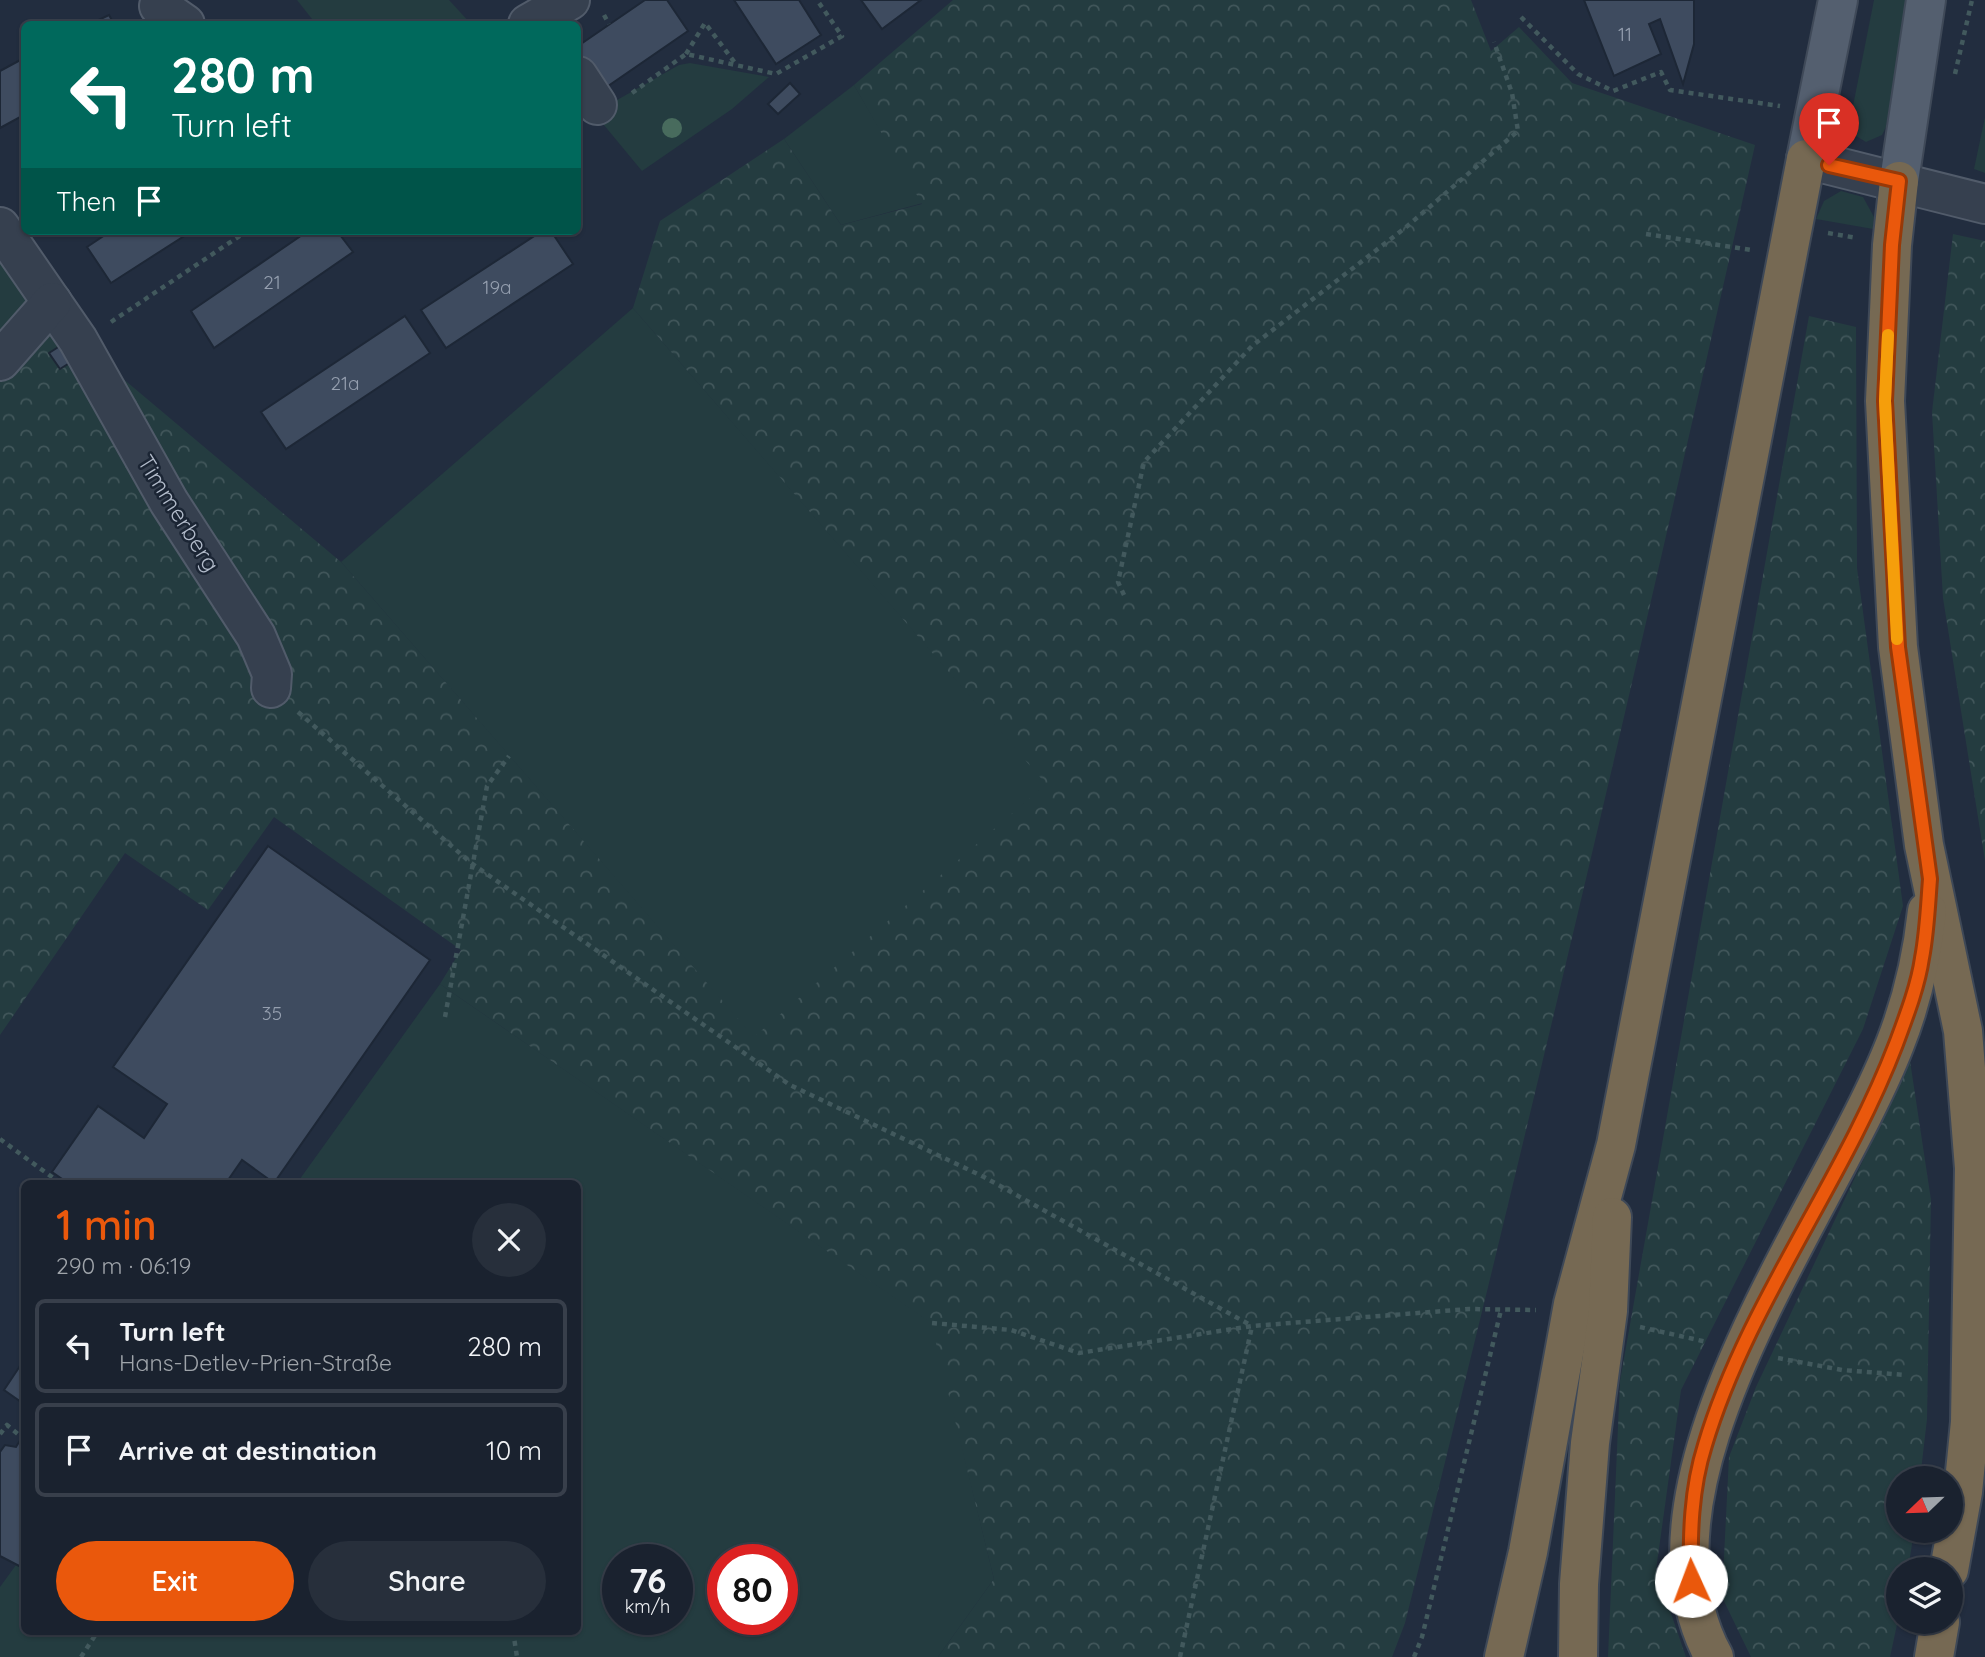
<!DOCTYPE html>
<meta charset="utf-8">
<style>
:root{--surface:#1a222f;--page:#272f3b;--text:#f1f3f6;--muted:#9fa4aa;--line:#383f4b;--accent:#ea580c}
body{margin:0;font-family:Quicksand,sans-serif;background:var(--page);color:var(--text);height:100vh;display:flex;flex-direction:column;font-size:26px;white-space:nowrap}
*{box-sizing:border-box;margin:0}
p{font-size:23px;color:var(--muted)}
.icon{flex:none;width:38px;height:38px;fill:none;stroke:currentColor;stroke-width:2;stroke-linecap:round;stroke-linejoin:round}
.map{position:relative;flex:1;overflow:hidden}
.details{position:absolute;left:21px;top:1180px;width:560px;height:455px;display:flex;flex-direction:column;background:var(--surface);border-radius:10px;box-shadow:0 2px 5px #0004,0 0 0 2px var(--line)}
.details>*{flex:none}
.banner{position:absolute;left:21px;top:21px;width:560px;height:214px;border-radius:10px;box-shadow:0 2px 5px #0004,0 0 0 2px var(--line);background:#00695c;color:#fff;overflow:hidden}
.needle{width:46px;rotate:247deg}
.fabs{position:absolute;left:1886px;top:1466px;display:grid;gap:14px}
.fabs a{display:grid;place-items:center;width:77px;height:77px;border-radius:50%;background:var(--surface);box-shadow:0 2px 5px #0004,0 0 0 2px var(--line);font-size:35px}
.speed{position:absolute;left:602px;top:1544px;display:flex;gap:14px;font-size:35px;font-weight:700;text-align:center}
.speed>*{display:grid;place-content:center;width:91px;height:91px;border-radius:50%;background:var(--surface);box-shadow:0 2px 5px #0004,0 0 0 2px var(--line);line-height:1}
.speed small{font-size:18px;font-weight:400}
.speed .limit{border:10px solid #d22;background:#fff;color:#111}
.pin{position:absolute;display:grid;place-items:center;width:60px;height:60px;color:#fff;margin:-72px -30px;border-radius:50% 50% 50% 0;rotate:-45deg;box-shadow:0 0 7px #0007}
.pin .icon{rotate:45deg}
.me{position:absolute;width:77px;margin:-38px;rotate:358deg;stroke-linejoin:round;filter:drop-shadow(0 0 5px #0008)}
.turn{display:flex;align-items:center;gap:24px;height:147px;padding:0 35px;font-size:32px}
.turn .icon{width:91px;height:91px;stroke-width:2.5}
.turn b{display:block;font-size:49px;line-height:60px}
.then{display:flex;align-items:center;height:66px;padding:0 35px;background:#0003;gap:14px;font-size:26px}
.round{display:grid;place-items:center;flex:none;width:74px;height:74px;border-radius:37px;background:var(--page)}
.headline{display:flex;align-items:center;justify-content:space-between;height:119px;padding:0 35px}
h1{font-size:42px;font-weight:600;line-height:52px;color:var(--accent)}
.primary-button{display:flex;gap:14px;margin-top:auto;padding:14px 35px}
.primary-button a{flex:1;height:80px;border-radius:42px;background:var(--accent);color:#fff;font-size:28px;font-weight:600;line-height:80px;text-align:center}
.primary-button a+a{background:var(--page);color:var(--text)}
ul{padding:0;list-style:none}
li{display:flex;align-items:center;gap:21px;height:94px;margin:0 14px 10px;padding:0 21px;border:4px solid var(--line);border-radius:10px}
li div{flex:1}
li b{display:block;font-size:26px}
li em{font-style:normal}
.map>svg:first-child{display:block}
.green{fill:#243c40;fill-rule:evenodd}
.forest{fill:url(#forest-crowns)}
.building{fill:#3e4b5f;stroke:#1d2736;stroke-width:2}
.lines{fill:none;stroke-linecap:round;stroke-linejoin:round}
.minor-casing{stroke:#515b6a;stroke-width:42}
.major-casing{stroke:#3f4958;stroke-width:42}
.highway-casing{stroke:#3e4857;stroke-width:42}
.path{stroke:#42595d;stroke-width:4.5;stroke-dasharray:5 5;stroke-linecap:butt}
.minor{stroke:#36404f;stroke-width:38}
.major{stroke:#545f6f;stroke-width:38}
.highway{stroke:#766953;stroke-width:38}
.tree{fill:#486b5d}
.route-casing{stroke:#983908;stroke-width:18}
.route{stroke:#ea580c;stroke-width:12}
.slow{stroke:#f59e0b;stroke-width:12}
.labels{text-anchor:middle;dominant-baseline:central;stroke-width:5;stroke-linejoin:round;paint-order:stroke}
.number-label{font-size:19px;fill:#959faf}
.street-label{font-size:23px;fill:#b2bbca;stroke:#1b2534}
</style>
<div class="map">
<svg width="1985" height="1657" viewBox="0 0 1985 1657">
<defs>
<pattern id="forest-crowns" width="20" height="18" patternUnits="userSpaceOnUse" patternTransform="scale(1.75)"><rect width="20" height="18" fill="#243c40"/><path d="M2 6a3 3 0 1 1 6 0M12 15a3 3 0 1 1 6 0" fill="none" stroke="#41565a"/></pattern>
</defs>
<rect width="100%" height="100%" fill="#222d3f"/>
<g class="green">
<polygon points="297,0 449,0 471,24 316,24"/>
<polygon points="1874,0 1908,0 1886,127 1882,135 1866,142 1856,136 1850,121"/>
<polygon points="690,63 769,77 732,109 642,171 594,113 679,65"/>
<polygon points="854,85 923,203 841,225 784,139"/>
<polygon points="1985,117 1985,173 1974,169"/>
<polygon points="1841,191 1863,197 1874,217 1873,229 1816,219 1824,201"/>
<polygon points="0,243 46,314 0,369"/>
<polygon points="633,308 1047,784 754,1038 341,562"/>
<path d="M440 984 932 1323 994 1579 938 1657H0V1587L24 1554V1631H578V1183H297ZM618 1559H677V1619H618ZM723 1559H782V1619H723Z"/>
</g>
<g class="forest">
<path d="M953 0H1471L1491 51 1519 27 1572 83 1755 145C1644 639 1528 1132 1405 1623L1392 1657H938L994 1579 931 1323 440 984 461 950 274 817 208 910 125 853 0 1035V369L46 314 341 562 754 1037 1046 784 633 308 660 221 784 139 841 225 922 204 854 85Z"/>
<polygon points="1953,234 1985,241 1985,861 1943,598 1932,412"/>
<polygon points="1809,316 1856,327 1857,568 1903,906 1863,1029 1681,1390 1656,1570 1686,1657 1608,1657 1620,1381"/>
<polygon points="1910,1061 1931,1200 1927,1419 1920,1479 1899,1479 1899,1531 1914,1531 1908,1570 1899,1570 1899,1615 1890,1657 1751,1657 1722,1597 1729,1457 1756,1387"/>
</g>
<g class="building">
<polygon points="645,0 667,0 688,31 595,95 578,70 578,46"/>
<polygon points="734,0 799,0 821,35 776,64"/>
<polygon points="861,0 921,0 882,29"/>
<polygon points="1584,0 1694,0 1694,44 1683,84 1660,19 1649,24 1661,54 1614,76"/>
<polygon points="109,15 114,24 90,24"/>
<polygon points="24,58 24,115 0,128 0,71"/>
<polygon points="790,83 800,94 778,114 768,104"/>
<polygon points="111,231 192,231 111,283 87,247"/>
<polygon points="308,231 337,231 353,252 214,348 191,311"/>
<polygon points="542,231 551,231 573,264 446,348 421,310"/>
<polygon points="405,316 430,353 286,449 261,412"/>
<polygon points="60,346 71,362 60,369 49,353"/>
<polygon points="268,846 430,960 274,1183 242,1160 226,1183 68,1183 52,1172 98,1106 144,1138 167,1104 113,1067"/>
<polygon points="24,1360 24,1404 4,1390"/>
<polygon points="24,1434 24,1565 23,1568 0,1556 0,1452 5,1445 16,1447"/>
</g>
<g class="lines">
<defs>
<g id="minor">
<polyline points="159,6 185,24"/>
<polyline points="528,24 570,0"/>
<polyline points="578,76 597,105"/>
<polyline points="1806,159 1985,204"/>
<polyline points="0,227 78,340 169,502 256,636 272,674 271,688"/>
<polyline points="0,361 52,302"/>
</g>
<g id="major">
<polyline points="1806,159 1838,0"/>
<polyline points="1899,181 1926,0"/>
</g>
<g id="highway">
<polyline points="1899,181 1892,245 1885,401 1898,647 1924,845 1963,1031 1974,1168 1970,1422 1963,1492 1949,1570"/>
<polyline points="1504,1657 1528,1552 1573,1304 1616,1145 1806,159"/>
<polyline points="1578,1657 1579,1584 1590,1443 1608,1311 1612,1217"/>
<path d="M1714 1657C1617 1481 1831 1209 1895 1044 1912 1001 1922 957 1927 911"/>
<polyline points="1934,1657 1940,1622"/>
</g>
</defs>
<use href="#minor" class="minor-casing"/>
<use href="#major" class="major-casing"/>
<use href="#highway" class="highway-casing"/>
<g class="path">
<polyline points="604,15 609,24"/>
<polyline points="1521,17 1578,74 1613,91 1661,72 1670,90 1780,106"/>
<polyline points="686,54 705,23 735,63"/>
<polyline points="1955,74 1972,0"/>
<polyline points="632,93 686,54 776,74 842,36 817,0"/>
<polyline points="1828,233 1857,238"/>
<polyline points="1646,234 1752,250"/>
<polyline points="111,322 247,231"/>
<polyline points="1124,595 1118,582 1144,462 1252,346 1405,228 1518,131 1512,93 1494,42"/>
<polyline points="298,712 471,863 790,1085 984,1177 1252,1326"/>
<polyline points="445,1017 487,786 509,756"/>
<polyline points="0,1139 60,1183"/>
<polyline points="932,1323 1011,1330 1079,1353 1252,1326 1469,1309 1536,1310"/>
<polyline points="1640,1327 1707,1342"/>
<polyline points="1778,1358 1842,1370 1906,1375"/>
<polyline points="0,1434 7,1425 24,1439"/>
<polyline points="513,1631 517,1657"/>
<polyline points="81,1657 98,1631"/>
<polyline points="1180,1657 1252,1326"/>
<polyline points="1414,1657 1422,1637 1501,1310"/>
</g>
<use href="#minor" class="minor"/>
<use href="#major" class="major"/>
<use href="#highway" class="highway"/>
</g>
<circle class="tree" cx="672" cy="128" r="10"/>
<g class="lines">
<defs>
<path id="route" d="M1691 1581C1690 1535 1691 1489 1705 1445 1747 1304 1844 1181 1896 1044 1906 1017 1918 986 1922 958 1927 932 1928 905 1930 879L1898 647 1885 401 1892 245 1899 181 1829 165"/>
</defs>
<use href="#route" class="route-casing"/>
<use href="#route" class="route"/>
<polyline class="slow" points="1888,335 1885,401 1897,639"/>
</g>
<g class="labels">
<g class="number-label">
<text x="1625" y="34">11</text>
<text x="272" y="282">21</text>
<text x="497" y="287">19a</text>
<text x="345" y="383">21a</text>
<text x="272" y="1013">35</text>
</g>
<g class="street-label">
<text transform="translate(179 513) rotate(58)">Timmerberg</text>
</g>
</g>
</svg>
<div class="fabs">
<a><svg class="needle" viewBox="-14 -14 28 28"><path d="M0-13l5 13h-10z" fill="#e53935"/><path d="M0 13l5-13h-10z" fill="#9fa4aa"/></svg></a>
<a><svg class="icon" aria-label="layers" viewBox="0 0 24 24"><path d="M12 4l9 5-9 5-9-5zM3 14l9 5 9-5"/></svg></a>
</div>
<div class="speed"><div>76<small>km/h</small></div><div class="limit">80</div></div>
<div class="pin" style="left:1829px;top:165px;background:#d93025"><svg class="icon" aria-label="arrive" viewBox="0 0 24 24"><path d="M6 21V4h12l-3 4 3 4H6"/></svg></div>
<svg class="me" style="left:1691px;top:1581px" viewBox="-20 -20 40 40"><circle r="19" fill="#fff"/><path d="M0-13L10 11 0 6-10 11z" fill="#ea580c"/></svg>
<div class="banner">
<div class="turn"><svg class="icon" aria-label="left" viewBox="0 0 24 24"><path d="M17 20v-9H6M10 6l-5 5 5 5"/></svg><div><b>280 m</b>Turn left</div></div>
<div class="then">Then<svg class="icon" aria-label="arrive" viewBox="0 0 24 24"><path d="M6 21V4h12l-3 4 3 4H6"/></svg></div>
</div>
<section class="details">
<div class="headline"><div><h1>1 min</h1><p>290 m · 06:19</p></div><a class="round"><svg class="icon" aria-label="close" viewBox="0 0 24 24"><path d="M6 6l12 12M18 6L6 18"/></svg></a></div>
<ul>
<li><svg class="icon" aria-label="left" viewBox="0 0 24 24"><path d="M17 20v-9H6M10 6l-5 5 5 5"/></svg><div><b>Turn left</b><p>Hans-Detlev-Prien-Straße</p></div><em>280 m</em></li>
<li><svg class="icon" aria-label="arrive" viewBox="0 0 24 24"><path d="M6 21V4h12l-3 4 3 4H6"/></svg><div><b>Arrive at destination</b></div><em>10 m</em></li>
</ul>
<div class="primary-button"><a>Exit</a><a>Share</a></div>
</section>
</div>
